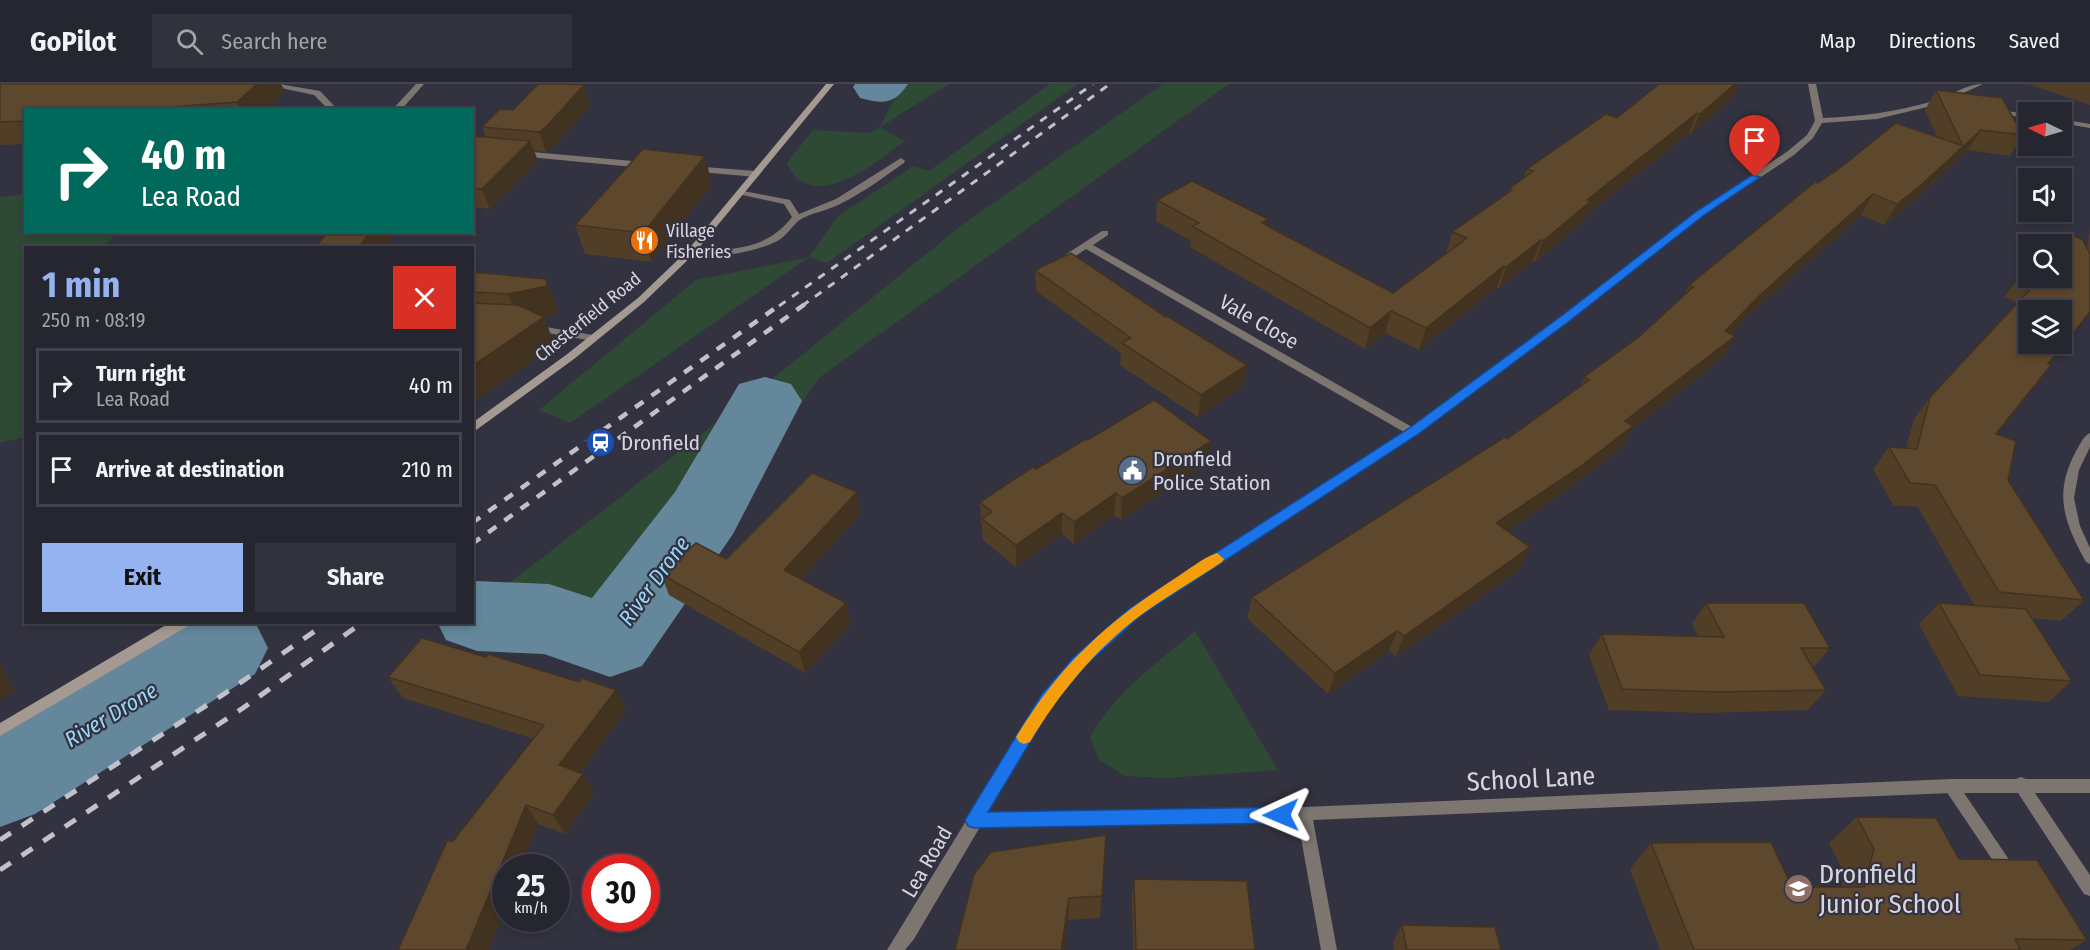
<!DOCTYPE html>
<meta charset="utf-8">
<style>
:root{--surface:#262630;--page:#32323c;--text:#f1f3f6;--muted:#a4a5ab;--line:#42434c;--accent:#95b2f1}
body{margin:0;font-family:"Fira Sans Condensed",sans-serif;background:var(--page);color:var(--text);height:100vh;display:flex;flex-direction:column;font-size:22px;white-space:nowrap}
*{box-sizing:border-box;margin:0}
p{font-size:20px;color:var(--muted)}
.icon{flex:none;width:33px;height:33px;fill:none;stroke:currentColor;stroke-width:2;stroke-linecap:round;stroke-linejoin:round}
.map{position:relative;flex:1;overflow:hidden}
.sheet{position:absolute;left:24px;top:162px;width:450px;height:378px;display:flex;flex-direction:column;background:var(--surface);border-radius:0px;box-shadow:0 3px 9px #0003,0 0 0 2px var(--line)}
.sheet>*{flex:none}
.hud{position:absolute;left:24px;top:24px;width:450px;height:126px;border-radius:0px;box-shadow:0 3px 9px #0003,0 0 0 2px var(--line);background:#00695c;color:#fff;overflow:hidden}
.needle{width:39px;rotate:275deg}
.fabs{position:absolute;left:2018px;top:18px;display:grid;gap:12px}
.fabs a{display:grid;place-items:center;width:54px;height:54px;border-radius:0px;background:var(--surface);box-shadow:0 3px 9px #0003,0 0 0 2px var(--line);font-size:30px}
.speed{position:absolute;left:492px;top:770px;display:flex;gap:12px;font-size:30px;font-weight:700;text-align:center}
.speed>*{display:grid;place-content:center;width:78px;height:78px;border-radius:50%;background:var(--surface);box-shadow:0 3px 9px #0003,0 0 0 2px var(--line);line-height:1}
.speed small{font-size:15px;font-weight:400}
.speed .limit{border:9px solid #d22;background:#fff;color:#111}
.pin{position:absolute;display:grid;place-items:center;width:51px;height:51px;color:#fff;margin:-62px -26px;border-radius:50% 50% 50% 0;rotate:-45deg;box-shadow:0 0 6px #0007}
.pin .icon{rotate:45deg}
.me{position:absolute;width:66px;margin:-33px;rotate:269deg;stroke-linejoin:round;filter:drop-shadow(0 0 4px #0008)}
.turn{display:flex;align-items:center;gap:21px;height:126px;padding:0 18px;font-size:27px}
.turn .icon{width:78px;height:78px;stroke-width:2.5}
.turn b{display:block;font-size:42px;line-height:51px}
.round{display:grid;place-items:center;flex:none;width:63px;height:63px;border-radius:0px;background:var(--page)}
.head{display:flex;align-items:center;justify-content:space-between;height:102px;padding:0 18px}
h1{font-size:36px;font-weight:700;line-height:45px;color:var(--accent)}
.cta{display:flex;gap:12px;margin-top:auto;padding:12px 18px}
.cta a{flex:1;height:69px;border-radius:0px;background:var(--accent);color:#111;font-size:24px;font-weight:700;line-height:69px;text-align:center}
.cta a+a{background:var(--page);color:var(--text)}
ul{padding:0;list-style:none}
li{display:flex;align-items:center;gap:18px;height:75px;margin:0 12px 9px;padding:0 6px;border:3px solid var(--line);border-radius:0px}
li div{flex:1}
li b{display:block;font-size:22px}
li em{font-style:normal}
header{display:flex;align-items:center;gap:36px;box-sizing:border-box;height:84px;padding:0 30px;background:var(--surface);border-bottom:2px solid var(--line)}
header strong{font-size:28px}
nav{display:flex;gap:33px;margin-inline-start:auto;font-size:21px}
.search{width:420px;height:54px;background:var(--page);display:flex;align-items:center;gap:15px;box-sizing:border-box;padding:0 21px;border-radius:0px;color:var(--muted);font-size:22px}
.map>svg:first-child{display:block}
.green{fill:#2e4a35}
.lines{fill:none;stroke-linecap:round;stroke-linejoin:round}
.river{fill:#64879b;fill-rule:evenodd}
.lane{fill:#7c7570;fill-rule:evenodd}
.street{fill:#7c7570;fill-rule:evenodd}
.secondary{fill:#a49a91;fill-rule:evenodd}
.rail-far2{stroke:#c1c0cb;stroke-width:3;stroke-dasharray:8 8;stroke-linecap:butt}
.rail-far1{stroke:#c1c0cb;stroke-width:4.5;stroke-dasharray:10 10;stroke-linecap:butt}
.rail{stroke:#c1c0cb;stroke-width:5;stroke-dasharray:13 13;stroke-linecap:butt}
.wall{fill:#513e27}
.shaded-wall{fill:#423220}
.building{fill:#5e482d;stroke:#423220;stroke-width:1.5;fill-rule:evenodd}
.route{fill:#1a73e8;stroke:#114b97;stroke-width:1.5}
.slow{fill:#f59e0b}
.labels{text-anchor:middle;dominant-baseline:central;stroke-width:4.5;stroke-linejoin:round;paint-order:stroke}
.far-poi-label{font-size:18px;fill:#d7d6e0;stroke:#333240;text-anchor:start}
.far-street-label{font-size:18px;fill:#d7d6e0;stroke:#333240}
.street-label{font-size:21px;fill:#d7d6e0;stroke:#333240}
.poi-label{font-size:21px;fill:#d7d6e0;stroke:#333240;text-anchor:start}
.water-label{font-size:22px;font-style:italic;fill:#98d7fa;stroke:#333240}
.near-street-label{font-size:26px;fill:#d7d6e0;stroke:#333240}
.near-poi-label{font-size:26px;fill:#d7d6e0;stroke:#333240;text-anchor:start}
</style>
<header>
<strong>GoPilot</strong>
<div class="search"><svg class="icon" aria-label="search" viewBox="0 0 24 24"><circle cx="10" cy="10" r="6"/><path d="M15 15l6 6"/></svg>Search here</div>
<nav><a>Map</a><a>Directions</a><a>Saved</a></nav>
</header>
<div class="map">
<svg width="2090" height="866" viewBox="0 0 2090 866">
<rect width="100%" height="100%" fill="#333240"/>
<g class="green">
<path d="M882 0H949L880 43 905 57C878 78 809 133 787 79L813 46 869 49 879 44 899 6 879 3Z"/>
<polygon points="1050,0 1078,0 827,179 809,173 570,339 539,326 696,196 809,173 838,132 914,82 929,87"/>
<polygon points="1163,0 1229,0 820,293 612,579 451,544 458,539 472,538 473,527 761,304 962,141"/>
<polygon points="25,110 26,148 117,149 104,163 26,164 25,353 0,359 0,113"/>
<path d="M1195 547 1278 686 1166 694 1125 692 1099 676 1090 653C1115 608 1157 579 1195 547Z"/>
</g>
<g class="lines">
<g class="river">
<path d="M855 0H908C894 21 883 20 860 14L853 3Z"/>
<polygon points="765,293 791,300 802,317 733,450 642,582 610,593 544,570 477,567 446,556 437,538 472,538 472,499 477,497 549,500 592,514 675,408 739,300"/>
<polygon points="191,538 255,538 268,564 255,590 35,730 0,743 0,648"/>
</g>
<g class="lane">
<polygon points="416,0 424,0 401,26 392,26"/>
<polygon points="534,241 593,251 598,254 593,257 530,246 529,244"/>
<polygon points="1951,695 1956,697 2014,783 2017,788 2014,793 2009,795 2004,793 1946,707 1944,702 1946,697"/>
</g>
<g class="street">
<polygon points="262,0 279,0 320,7 338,26 329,26 314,11"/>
<path d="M1808 0H1816L1823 34C1863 32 1895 28 1934 17 1951 12 1965 0 1983 0L1940 20 1877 35 1822 39 1813 54 1794 71 1704 131 1572 235 1416 351 1140 532 1083 583 1053 619 988 729 1304 723 1951 695H2016L2021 693 2026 695H2090V709H2035L2090 791V812L2084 810 2018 709H1951L1313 736 1337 866H1321L1298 737 980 743 914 855 905 866H887L1043 611 1073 575 1130 524 1404 348 1086 165 1071 175H1065V171L1102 147H1108V151L1093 161 1412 343 1564 231 1698 127 1788 67 1807 51 1815 37Z"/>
<polygon points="1992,25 2028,30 2028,34 1992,29"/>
<polygon points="2061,35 2090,40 2090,44 2061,39"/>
<polygon points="521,67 644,78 648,81 644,84 518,72 518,68"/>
<path d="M901 74 905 77 904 79C884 93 864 108 842 119 829 126 815 128 803 134 794 138 788 151 779 156 764 166 700 180 685 169L690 166C730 166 766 167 792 133L784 120 738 110V106L790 116 799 130 836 115Z"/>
<polygon points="691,82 756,87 760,90 756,93 688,87 687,85"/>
<path d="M2090 349V363L2079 386 2074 414 2080 442 2090 464V480L2086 478C2064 438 2053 410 2076 367 2080 361 2083 352 2090 349Z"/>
</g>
<g class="secondary">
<polygon points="826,0 834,0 693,171 644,218 574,275 472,349 472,339 566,271 638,214 687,167"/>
<polygon points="171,538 189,538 188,542 0,652 0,639"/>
</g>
<g class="rail-far2">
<polyline points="779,222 1093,0"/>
<polyline points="802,222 1110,0"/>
</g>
<g class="rail-far1">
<polyline points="472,439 781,220"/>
<polyline points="472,460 805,220"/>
</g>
<g class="rail">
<polyline points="0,756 224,610 328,538"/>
<polyline points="0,786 243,624 363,538"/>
</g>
</g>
<g class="wall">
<polygon points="0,0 285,7 265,26 26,26 26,60 0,61"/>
<polygon points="1659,0 1739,0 1732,14 1691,50 1689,49 1585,132 1583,138 1535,178 1533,177 1499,204 1497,203 1419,266 1385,249 1365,265 1190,163 1191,157 1156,137 1157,116 1268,135 1267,141 1393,209 1447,169 1446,169 1452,148 1508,109 1509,105 1523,94 1527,85 1617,34"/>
<polygon points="2028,0 2090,0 2090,21"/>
<polygon points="1936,6 2023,51 2010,72 1968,66 1907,123 1884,141 1861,131 1747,233 1731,250 1735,252 1723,273 1631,346 1622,363 1571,403 1507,447 1520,485 1396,573 1389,567 1328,610 1247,534 1252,513 1507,355 1580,303 1584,293 1640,252 1683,213 1689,201 1818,99 1937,53 1925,26"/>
<polygon points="590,21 553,63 546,68 534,67 538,77 490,125 472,123 472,52 486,53 482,43 513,26"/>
<polygon points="712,100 651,178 585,170 575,141"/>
<polygon points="2090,145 2090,228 2048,280 1996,350 2008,396 2084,516 2061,537 2032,534 2072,597 2048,618 1958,612 1919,540 1939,519 1974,521 1918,423 1893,421 1873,385 1889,363 1906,364 1914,335 1930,313 2018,219 2004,213 2020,192 2087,165"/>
<polygon points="1035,186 1166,233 1243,302 1198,333 1120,281 1121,269 1036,207"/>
<polygon points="472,188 546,195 557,223 558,230 543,233 555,261 472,319"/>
<polygon points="1088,356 1211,357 1208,379 1121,436 1114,431 1074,460 1062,450 1016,483 983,456 982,441 981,440 980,418 1036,385"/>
<polygon points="861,429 801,495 846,519 851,540 805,589 669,511 661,490 726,475"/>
<polygon points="1706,519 1830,564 1813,584 1826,606 1808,626 1704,629 1609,626 1589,571 1602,550 1698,552 1692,540"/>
<polygon points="388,593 626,626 580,689 583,690 594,710 565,750 538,740 521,783 506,783 506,823 489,866 398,866 534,655 403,614"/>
<polygon points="1857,733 1959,775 2087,856 2070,866 1660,866 1630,785 1651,759 1792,803 1841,803 1845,791 1829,759"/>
<polygon points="1106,751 1100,834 1068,836 974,790"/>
<polygon points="1134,795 1255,866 1133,866 1132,813"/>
<polygon points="1402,841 1501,866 1394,866 1393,858"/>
</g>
<g class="shaded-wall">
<polygon points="257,0 281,0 285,7 265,26 241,26 237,18"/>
<polygon points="1735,0 1739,0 1732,14 1691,50 1700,30"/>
<polygon points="584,1 590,21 553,63 546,68 539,48"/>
<polygon points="1697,29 1689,49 1585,132 1583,138 1535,178 1543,157 1587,116"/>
<polygon points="1981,46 1968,66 1907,123 1884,141 1897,120"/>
<polygon points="530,57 538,77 490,125 482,105"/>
<polygon points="705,72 712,100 651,178 643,149"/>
<polygon points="1873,110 1861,131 1747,233 1714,268 1735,252 1723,273 1631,346 1622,363 1571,403 1487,461 1496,439 1625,337 1759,212"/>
<polygon points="1268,135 1264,156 1262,139"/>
<polygon points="370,148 396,148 385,164 358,164"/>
<polygon points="1541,156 1533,177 1499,204 1506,183"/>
<polygon points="1504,182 1497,203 1419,266 1426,244"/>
<polygon points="546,195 557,223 558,230 520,238 508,210"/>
<polygon points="1391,227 1385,249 1365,265 1370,244"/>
<polygon points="544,233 555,261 472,319 472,282"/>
<polygon points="1247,281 1243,302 1198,333 1201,311"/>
<polygon points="1211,357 1208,379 1121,436 1122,414"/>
<polygon points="857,408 861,429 790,508 784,486"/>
<polygon points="1116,409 1114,431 1074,460 1074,438"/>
<polygon points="1062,429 1062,450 1016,483 1016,461"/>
<polygon points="1530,463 1520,485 1396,573 1404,552"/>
<polygon points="846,519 851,540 805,589 799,568"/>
<polygon points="1397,547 1389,567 1328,610 1335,589"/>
<polygon points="0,579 15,607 0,615"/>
<polygon points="616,606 626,626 571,701 559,681"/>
<polygon points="583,690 594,710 565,750 553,731"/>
<polygon points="526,721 538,740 521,783 506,783 506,823 489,866 466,866"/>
<polygon points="1069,814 1068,836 1064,866 1061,866"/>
</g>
<g class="building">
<polygon points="0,0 257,0 237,18 132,26 26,26 26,37 0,38"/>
<polygon points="538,0 565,0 584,1 546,43 539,48 482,43 500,25 513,26"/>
<polygon points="1659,0 1735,0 1700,30 1697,29 1587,116 1591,117 1543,157 1541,156 1506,183 1504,182 1426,244 1391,227 1370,244 1192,142 1199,139 1157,116 1192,97 1268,135 1262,139 1393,209 1467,154 1452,148 1512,106 1509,105 1533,87 1527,85 1606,30 1617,34"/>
<polygon points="1936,6 2002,14 2023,51 1981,46 1920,102 1897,120 1873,110 1759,212 1725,247 1735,252 1625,337 1633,342 1581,382 1496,439 1530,463 1404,552 1397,547 1335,589 1252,513 1505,353 1507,355 1589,296 1584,293 1640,252 1693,203 1689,201 1815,98 1818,99 1840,84 1896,39 1963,62"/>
<polygon points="473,52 530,57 482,105 472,104"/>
<polygon points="643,65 705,72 643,149 575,141"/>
<polygon points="328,148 370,148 358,164 315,164"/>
<path d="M2062 148 2082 155 2090 170V228L2048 280 2051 281 1996 350 2016 357 2008 396 2084 516 1999 508 1935 401 1910 399 1889 363 1917 365 1930 313 2037 198 2020 192 2028 183V194H2061V160H2050ZM2028 226H2061V260H2028Z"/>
<polygon points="1071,169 1166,233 1167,232 1247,281 1201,311 1122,259 1131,254 1035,186"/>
<polygon points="472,188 546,195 547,202 508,210 472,208"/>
<polygon points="472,219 518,221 544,233 472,282"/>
<polygon points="1154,316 1211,357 1122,414 1116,409 1074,438 1062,429 1016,461 982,435 992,428 980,418 1033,383 1036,385 1086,355 1088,356"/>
<polygon points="812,389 857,408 784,486 846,519 799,568 661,490 696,459 726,475"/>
<polygon points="1706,519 1804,519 1830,564 1801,564 1826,606 1720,608 1622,605 1602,550 1724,553"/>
<polygon points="1939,519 2026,525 2072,597 1980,591"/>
<polygon points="422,554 486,573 488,570 579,598 582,594 616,606 559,681 583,690 553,731 526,721 466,866 398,866 447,757 453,757 544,641 388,593"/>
<polygon points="1857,733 1936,734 1959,775 2037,776 2087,856 2015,855 2021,866 1694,866 1651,759 1771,758 1792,803 1864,803 1874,765"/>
<polygon points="1106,751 1102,812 1069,814 1061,866 955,866 974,790 991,768"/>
<polygon points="1134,795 1247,797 1255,866 1136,866"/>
<polygon points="1402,841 1495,843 1501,866 1407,866"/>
</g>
<polygon class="route" points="1752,91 1760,93 1704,131 1572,235 1417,351 1140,532 1084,583 1053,620 988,728 1281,723 1287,725 1289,731 1287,736 1281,739 974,744 968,742 965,736 968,731 1042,610 1073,574 1130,524 1408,345 1564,230 1697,127"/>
<path class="slow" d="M1217 469 1224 475 1222 478C1195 496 1167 512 1141 531 1095 565 1059 610 1030 658L1024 660 1019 658 1016 653 1019 648C1062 579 1106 539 1174 495 1187 487 1202 474 1217 469Z"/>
<defs>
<symbol id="restaurant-disc" viewBox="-11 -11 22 22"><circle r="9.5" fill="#e8710a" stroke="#333240"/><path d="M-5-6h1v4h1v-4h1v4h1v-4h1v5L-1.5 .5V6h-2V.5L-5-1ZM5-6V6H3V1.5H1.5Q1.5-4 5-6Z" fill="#fff"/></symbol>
<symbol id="station-disc" viewBox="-11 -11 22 22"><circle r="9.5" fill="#1a4fb4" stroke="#333240"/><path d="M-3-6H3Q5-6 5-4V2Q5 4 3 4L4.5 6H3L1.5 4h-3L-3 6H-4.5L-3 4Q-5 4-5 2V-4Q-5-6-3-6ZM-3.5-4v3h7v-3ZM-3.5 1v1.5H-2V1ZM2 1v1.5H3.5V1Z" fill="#fff"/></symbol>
<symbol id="civic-disc" viewBox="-11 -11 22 22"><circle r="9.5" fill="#5c6f8a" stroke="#333240"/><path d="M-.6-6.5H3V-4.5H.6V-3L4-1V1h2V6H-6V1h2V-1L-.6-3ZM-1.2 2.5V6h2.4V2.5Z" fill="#fff"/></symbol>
<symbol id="school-disc" viewBox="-11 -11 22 22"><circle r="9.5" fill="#8d6e63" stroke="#333240"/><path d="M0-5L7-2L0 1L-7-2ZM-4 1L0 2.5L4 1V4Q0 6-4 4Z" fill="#fff"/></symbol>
</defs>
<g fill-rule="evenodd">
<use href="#restaurant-disc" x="628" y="140" width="33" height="33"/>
<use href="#station-disc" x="584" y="342" width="33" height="33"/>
<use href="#civic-disc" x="1116" y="370" width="33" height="33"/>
<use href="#school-disc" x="1782" y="788" width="33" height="33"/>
</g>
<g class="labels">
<g class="far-poi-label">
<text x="666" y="147">Village<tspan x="666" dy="21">Fisheries</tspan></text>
</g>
<g class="far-street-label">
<text transform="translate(588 233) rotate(-39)">Chesterfield Road</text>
</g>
<g class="street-label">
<text transform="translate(1259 238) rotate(30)">Vale Close</text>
<text transform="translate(927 778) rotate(-60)">Lea Road</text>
</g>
<g class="poi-label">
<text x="621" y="359">Dronfield</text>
<text x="1153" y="375">Dronfield<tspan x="1153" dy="24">Police Station</tspan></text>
</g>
<g class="water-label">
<text transform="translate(654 497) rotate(-54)">River Drone</text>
<text transform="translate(111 631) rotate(-31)">River Drone</text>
</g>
<g class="near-street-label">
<text transform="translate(1531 695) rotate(-3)">School Lane</text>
</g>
<g class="near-poi-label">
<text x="1819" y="790">Dronfield<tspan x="1819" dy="30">Junior School</tspan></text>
</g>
</g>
</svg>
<div class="fabs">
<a><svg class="needle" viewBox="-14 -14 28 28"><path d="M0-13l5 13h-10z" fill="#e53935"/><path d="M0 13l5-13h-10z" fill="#a4a5ab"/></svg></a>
<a><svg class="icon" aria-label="sound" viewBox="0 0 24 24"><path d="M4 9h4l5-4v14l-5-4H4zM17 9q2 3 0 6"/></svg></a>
<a><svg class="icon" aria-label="search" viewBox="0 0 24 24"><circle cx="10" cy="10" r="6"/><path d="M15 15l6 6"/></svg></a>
<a><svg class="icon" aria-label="layers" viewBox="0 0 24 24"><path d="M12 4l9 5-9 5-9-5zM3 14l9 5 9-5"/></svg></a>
</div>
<div class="speed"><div>25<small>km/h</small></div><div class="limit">30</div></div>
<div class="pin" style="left:1755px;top:93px;background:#d93025"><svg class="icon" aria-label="arrive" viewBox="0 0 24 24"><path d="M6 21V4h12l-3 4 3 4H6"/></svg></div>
<svg class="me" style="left:1281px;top:731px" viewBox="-20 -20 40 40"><path d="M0-17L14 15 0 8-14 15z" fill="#1a73e8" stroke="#fff" stroke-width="4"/></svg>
<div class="hud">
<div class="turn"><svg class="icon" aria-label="right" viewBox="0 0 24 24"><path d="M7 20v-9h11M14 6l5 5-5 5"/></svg><div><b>40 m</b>Lea Road</div></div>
</div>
<section class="sheet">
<div class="head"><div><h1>1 min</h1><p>250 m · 08:19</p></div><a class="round" style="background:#d93025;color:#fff"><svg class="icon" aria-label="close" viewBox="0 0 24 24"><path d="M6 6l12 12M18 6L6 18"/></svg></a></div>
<ul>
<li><svg class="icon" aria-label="right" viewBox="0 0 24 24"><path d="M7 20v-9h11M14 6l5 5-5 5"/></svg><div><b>Turn right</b><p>Lea Road</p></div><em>40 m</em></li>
<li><svg class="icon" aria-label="arrive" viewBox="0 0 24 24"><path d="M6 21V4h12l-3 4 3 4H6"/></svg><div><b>Arrive at destination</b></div><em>210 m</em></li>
</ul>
<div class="cta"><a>Exit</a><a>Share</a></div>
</section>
</div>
